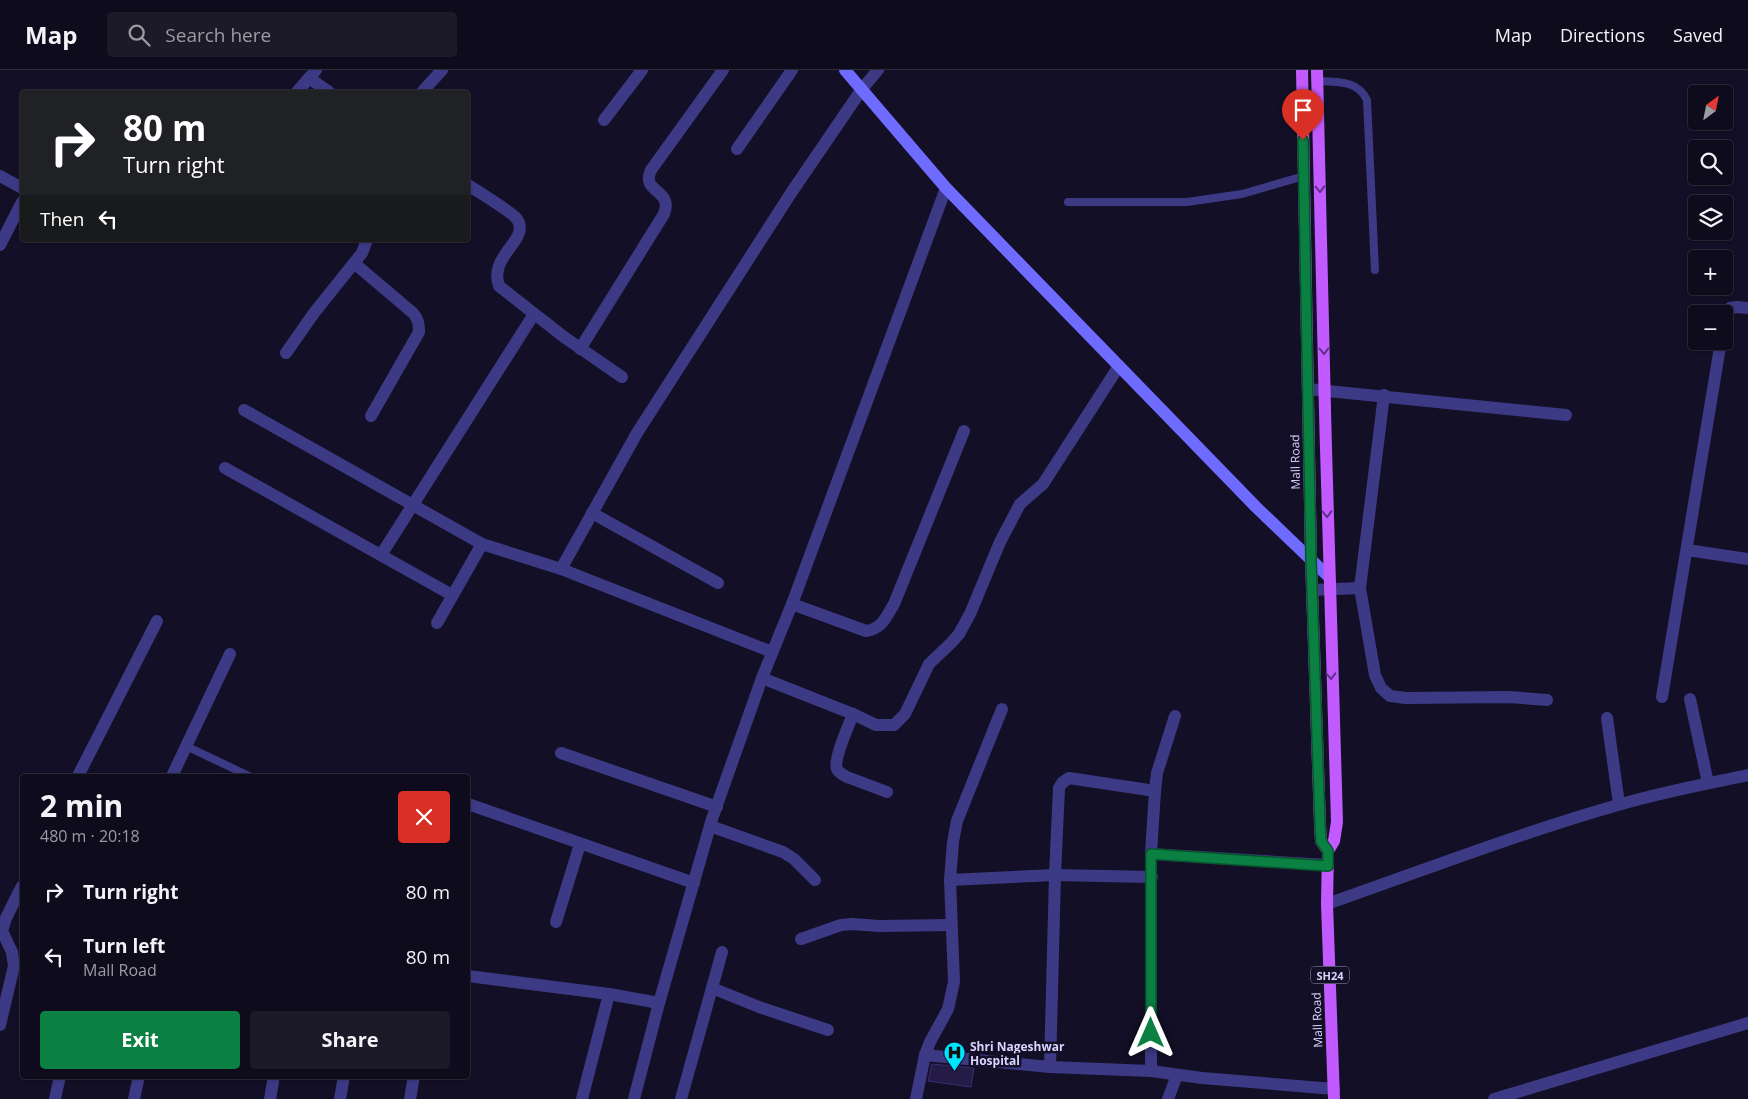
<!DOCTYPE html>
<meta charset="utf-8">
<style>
:root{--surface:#0e0b1c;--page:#1c1929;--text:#f1f3f6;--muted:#9b9ba3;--line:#2e2b3b;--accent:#0b8043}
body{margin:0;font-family:"Open Sans",sans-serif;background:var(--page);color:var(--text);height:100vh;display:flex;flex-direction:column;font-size:19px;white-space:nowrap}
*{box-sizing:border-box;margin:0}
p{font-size:16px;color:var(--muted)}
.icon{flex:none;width:28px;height:28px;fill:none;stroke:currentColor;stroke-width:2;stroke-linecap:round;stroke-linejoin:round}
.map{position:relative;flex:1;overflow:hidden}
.sheet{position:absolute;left:20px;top:704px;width:450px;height:305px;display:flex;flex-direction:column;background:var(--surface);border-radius:5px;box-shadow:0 1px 4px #0004,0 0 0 1px var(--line)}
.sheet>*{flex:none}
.top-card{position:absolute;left:20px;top:20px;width:450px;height:152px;border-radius:5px;box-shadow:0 1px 4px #0004,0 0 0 1px var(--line);background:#202124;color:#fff;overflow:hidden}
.needle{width:32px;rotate:32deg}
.controls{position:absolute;left:1688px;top:15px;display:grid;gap:10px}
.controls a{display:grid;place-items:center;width:45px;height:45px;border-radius:5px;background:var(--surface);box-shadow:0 1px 4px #0004,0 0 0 1px var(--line);font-size:25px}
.pin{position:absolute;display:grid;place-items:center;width:42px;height:42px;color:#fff;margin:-51px -21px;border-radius:50% 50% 50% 0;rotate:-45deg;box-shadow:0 0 5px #0007}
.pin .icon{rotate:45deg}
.me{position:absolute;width:55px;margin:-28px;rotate:0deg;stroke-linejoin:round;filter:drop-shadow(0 0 4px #0008)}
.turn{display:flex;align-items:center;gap:18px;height:105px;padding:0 20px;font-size:22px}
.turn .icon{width:65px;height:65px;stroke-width:2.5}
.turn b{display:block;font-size:35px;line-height:42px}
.then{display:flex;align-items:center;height:48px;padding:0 20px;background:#0003;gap:10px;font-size:19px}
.round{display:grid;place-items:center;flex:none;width:52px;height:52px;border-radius:5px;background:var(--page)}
.summary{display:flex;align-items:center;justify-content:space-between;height:85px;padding:0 20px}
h1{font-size:30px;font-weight:700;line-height:38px}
.primary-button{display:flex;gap:10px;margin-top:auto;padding:10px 20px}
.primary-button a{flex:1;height:58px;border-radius:5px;background:var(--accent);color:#fff;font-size:20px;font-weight:700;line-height:58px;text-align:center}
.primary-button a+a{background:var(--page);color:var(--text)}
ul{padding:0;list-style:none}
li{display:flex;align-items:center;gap:15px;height:65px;padding:0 20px}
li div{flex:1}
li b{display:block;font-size:19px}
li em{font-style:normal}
header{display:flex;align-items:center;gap:30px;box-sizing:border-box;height:70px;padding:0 25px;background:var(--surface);border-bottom:1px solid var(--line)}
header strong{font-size:24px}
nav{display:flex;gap:28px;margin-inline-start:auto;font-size:18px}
.search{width:350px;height:45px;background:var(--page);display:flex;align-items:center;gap:12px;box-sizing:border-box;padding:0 18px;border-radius:5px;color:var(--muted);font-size:19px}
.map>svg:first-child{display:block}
.building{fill:#241b47;stroke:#3b2d73}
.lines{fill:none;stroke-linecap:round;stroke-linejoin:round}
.service{stroke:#3d3a85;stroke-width:8}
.minor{stroke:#3d3a85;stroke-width:12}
.secondary{stroke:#6f6bff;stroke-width:12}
.primary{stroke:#c25bff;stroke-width:12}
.oneway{stroke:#623188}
.route-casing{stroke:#07532c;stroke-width:12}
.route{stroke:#0b8043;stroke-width:9}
.labels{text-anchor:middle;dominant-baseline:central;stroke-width:5;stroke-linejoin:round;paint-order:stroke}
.shield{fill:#130f26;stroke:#9e99be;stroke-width:1}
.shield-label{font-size:11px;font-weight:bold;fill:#d9d4ff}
.street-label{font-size:12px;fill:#d9d4ff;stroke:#130f26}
.poi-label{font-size:12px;font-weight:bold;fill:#d9d4ff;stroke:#130f26;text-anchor:start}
</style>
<header>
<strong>Map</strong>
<div class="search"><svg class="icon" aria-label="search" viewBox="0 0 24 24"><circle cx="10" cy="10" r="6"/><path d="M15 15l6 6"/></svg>Search here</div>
<nav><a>Map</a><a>Directions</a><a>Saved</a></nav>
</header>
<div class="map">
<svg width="1748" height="1029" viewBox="0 0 1748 1029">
<rect width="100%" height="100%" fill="#130f26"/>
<polygon class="building" points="932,994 974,998 971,1017 928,1011"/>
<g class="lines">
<g class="service">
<path d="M1317 11C1337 12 1358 10 1367 30L1375 200"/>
<polyline points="1068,132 1187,132 1242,124 1304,106"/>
<polyline points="186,676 249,706"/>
</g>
<g class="minor">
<polyline points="309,8 329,22"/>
<polyline points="297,22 316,0"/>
<polyline points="422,22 442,0"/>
<polyline points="604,50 642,0"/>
<polyline points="737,79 792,0"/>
<polyline points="0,106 22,118"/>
<path d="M468 115C477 121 512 142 517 149 531 170 488 185 499 216L564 267 622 307"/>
<polyline points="0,175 22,132"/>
<path d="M354 193 413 243C418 249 419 253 419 262L371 346"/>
<polyline points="1724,254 1727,243 1730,238 1737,237 1748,238"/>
<path d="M580 279 664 144C674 119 640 123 651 100L723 0"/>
<polyline points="286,283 314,243 362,183 367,170"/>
<polyline points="1308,319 1566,345"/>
<polyline points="1384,325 1360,518 1375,605 1381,618 1390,626 1406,628 1509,627 1547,630"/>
<polyline points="244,340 482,474 561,499 772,582"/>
<polyline points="225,398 452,525"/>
<polyline points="592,443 718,513"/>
<polyline points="1687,480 1748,489"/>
<polyline points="381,485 534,244"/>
<polyline points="561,499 637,363 791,123 862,19 878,0"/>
<polyline points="1312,520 1360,518"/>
<path d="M792 534 866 561C882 559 886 547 894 534L964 361"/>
<polyline points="437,553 482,474"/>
<polyline points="762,608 853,644 876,655 894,655 905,644 929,594 951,573 959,564 970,544 1000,472 1020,434 1043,414 1119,296"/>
<polyline points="1662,627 1721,271"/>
<polyline points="1690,629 1708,713"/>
<path d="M853 644C849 655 833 690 837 699 839 703 843 705 847 707L887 722"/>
<polyline points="1607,648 1619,734"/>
<polyline points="561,683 717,737"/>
<polyline points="78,706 157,551"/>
<polyline points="172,706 230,584"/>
<polyline points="468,734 694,813"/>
<polyline points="710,756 783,782 794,789 815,810"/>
<polyline points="1151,784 1327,795"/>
<polyline points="950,810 1055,805 1152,807"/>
<path d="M1327 834C1424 800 1520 763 1618 735 1661 722 1705 714 1748 705"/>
<polyline points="556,852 580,774"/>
<polyline points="801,869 841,855 852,854 879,856 951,855"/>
<polyline points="468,906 609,924 659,933"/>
<polyline points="712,918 759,937 828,960"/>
<polyline points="0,955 14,896 12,882 2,861 6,848 22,816"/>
<polyline points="925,985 1050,997 1151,1001 1202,1008 1334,1019"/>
<polyline points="1050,997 1055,805 1059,718 1062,713 1069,708 1155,721"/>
<polyline points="1151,1001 1151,784 1155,721 1157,703 1175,646"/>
<polyline points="55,1029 60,1006"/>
<polyline points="134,1029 139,1006"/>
<polyline points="270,1029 274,1006"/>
<polyline points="340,1029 344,1006"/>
<polyline points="410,1029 414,1006"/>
<polyline points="582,1029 609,924"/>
<polyline points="634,1029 659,933 712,749 762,608 792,534 946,118"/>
<polyline points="681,1029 722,882"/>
<polyline points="916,1029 925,985 930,972 948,939 954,912 950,810 953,772 957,751 1002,639"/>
<polyline points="1168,1029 1177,1005"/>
<polyline points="1494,1029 1748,953"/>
</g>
<polyline class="secondary" points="845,0 946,118 1256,437 1328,506"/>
<g class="primary">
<polyline points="1302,0 1311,489 1320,754 1321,771 1328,781"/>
<path d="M1317 0C1323 251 1328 501 1337 752L1334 771 1328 781 1327 834 1334 1029"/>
</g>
</g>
<defs><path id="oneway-chevron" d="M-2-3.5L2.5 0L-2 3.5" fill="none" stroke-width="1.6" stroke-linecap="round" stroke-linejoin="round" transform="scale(1.25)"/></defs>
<g class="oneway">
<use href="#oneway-chevron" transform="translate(1320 119) rotate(89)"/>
<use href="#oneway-chevron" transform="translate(1324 281) rotate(89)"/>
<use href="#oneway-chevron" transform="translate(1327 444) rotate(89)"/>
<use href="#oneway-chevron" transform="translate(1331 606) rotate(88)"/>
</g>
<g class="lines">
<defs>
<polyline id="route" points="1151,963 1151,784 1328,796 1328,781 1321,771 1320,754 1311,489 1303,70"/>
</defs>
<use href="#route" class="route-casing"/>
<use href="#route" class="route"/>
</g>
<defs>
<symbol id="hospital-pin" viewBox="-11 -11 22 30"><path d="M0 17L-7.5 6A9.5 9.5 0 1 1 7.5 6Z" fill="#00e5ff" stroke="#130f26"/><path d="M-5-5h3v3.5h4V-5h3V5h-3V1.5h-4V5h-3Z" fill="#111"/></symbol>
</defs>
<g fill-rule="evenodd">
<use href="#hospital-pin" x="942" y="970" width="25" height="34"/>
</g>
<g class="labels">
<rect class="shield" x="1311" y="896.5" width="38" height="17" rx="4"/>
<g class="shield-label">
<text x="1330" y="905">SH24</text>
</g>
<g class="street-label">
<text transform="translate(1295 392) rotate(-91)">Mall Road</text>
<text transform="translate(1317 950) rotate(-92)">Mall Road</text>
</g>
<g class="poi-label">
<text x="970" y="976">Shri Nageshwar<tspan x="970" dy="14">Hospital</tspan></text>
</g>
</g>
</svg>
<div class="controls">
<a><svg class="needle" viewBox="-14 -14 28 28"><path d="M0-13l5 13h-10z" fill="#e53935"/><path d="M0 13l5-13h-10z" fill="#9b9ba3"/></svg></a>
<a><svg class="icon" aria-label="search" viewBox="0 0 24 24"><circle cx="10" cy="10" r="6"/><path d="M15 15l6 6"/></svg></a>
<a><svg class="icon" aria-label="layers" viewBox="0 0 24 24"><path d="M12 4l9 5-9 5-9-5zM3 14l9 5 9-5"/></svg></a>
<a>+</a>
<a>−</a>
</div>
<div class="pin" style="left:1303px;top:70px;background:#d93025"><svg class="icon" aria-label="arrive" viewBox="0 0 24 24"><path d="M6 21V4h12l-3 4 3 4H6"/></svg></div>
<svg class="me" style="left:1151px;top:963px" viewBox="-20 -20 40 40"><path d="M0-17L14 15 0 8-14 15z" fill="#0b8043" stroke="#fff" stroke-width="4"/></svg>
<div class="top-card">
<div class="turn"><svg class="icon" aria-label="right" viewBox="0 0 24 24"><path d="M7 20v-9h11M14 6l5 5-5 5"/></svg><div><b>80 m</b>Turn right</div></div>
<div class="then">Then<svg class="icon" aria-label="left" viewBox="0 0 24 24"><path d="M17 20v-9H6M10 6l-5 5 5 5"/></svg></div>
</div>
<section class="sheet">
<div class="summary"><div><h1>2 min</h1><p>480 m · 20:18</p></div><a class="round" style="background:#d93025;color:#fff"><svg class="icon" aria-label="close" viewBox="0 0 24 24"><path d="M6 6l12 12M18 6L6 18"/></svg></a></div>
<ul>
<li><svg class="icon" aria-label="right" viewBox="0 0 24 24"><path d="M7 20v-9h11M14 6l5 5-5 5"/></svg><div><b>Turn right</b></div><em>80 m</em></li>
<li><svg class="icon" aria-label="left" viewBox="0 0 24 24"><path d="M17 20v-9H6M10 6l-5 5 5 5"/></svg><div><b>Turn left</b><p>Mall Road</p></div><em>80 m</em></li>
</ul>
<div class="primary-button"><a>Exit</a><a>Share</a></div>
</section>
</div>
